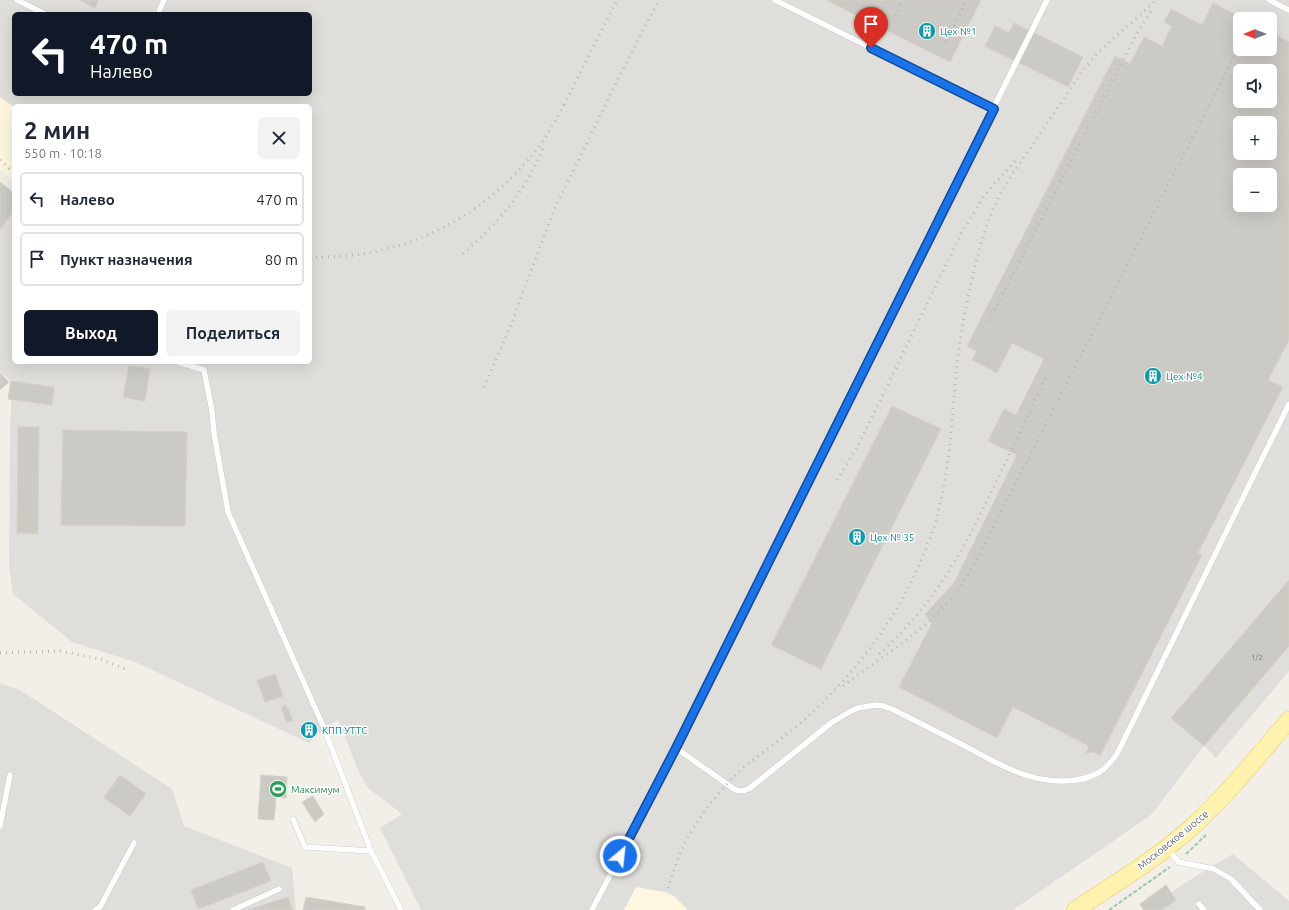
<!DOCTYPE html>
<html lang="ru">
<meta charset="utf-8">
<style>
:root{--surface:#fff;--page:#f2f2f3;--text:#1f2937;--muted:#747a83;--line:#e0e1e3;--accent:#111827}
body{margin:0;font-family:Ubuntu,sans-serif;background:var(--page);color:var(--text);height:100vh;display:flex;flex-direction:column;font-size:15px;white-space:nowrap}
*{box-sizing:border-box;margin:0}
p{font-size:13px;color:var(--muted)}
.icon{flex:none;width:22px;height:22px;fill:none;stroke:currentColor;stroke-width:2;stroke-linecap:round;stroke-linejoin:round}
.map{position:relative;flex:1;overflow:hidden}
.details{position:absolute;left:12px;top:104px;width:300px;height:260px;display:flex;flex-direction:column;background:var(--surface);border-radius:6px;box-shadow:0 4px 16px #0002}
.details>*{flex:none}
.banner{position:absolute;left:12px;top:12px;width:300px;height:84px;border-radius:6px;box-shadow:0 4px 16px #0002;background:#111827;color:#fff;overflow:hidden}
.needle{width:26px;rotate:270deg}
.buttons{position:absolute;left:1233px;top:12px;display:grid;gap:8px}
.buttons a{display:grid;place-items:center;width:44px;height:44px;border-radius:6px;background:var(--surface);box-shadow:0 4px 16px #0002;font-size:20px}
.pin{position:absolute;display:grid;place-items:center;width:34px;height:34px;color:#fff;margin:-41px -17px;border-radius:50% 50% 50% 0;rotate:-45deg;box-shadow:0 0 4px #0007}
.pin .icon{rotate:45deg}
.me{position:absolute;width:44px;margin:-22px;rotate:28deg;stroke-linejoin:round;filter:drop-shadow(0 0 3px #0008)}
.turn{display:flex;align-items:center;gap:14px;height:84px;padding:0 12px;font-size:18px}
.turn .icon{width:52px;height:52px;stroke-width:2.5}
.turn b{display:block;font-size:28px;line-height:34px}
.round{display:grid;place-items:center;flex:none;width:42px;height:42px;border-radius:6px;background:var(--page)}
.summary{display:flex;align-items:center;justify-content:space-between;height:68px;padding:0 12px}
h1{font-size:24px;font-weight:700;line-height:30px}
.cta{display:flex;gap:8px;margin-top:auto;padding:8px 12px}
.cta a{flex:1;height:46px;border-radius:6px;background:var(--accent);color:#fff;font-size:16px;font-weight:700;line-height:46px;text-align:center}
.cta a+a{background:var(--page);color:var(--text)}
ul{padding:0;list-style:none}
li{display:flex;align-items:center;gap:12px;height:54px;margin:0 8px 6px;padding:0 4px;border:2px solid var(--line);border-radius:6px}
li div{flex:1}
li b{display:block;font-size:15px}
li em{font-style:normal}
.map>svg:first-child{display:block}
.commercial{fill:#fef7e0}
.industrial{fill:#e0deda;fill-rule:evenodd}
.building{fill:#cccac5;stroke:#d6d1c6;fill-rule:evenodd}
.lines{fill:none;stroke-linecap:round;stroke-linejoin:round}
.lane-casing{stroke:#b5b8bc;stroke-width:6}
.primary-casing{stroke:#f2c960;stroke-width:18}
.path{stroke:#9cc7a9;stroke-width:2;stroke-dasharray:4 2;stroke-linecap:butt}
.lane{stroke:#fff;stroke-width:5.5}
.primary{stroke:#fff2af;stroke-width:17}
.rail{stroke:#b6b7b8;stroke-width:3;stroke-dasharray:1 5;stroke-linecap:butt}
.route-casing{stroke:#114b97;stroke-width:10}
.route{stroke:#1a73e8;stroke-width:7}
.labels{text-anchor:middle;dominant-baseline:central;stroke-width:3;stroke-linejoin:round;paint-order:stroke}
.number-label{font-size:8px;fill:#7a7d7f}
.culture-label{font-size:10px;fill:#0d838f;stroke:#fff;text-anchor:start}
.leisure-label{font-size:10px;fill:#27864d;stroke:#fff;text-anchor:start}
.street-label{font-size:10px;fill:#5f6368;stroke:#fff}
</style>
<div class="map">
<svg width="1289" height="910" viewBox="0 0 1289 910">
<rect width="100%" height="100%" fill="#f1efe8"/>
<g class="commercial">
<polygon points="0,97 14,107 14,181 0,170"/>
<polygon points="636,887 665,892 674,896 688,910 624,910"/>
</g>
<g class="industrial">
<path d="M0 0H1289V671L1216 758 1204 746 1151 815 1013 910H688L674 896 665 892 636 887 624 910H421L380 828 402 814 368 788 358 770 338 720 324 728 309 743 135 662 72 642 13 594 9 566 10 436 12 382 0 372V197L14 205V362H310V106H14V107L0 97ZM14 14H310V94H14ZM1240 19H1270V49H1240ZM1240 71H1270V101H1240ZM1240 123H1270V153H1240ZM1240 175H1270V205H1240Z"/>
<polygon points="0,683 20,690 172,789 184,826 292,868 296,910 0,910"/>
<polygon points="1233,854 1289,901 1289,910 1144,910 1196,876"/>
</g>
<g class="building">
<polygon points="80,0 99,0 95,8"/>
<polygon points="826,0 981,0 950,62"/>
<path d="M1213 3 1244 19H1240V49H1270V32L1289 42V340L1268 380 1283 387 1198 553 1202 555 1100 756 1093 752 1086 753 1089 746 1013 707 997 738 899 687 932 623 925 614 954 583 1017 455 988 441 1004 409 1016 415 1044 359 1012 343 997 373 972 360 977 351 967 346 1115 56 1130 64 1144 37 1162 46 1172 26 1164 22 1171 9 1202 25ZM1240 71H1270V101H1240ZM1240 123H1270V153H1240ZM1240 175H1270V205H1240Z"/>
<polygon points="1014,23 1083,57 1068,87 985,46 995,26 1009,33"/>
<polygon points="0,182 14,193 14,211 0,229"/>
<polygon points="129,366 150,369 145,401 123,397"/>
<polygon points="0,373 9,382 0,390"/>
<polygon points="11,381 54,387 52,405 8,399"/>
<polygon points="892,406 941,429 821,669 771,645"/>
<polygon points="18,427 39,427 38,534 17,533"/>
<polygon points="63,430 187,432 185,526 61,525"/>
<polygon points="1289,580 1289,646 1204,746 1171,718"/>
<polygon points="275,674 283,696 265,702 257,680"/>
<polygon points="286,705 293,720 287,723 281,707"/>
<polygon points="120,775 146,794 130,816 104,798"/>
<polygon points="261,775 287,777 286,798 276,797 274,820 258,819"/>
<polygon points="313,796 324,814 315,822 302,802"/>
<polygon points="263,862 271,881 198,909 191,890"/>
<polygon points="1166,885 1176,900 1162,910 1144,910 1140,904"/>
<polygon points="288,897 293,910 248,910"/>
<polygon points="306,897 365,907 365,910 303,910"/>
</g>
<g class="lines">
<defs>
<g id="lane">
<polyline points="17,0 45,14"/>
<polyline points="775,0 994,109"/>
<polyline points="1269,0 1289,10"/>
<polyline points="158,14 164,0"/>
<polyline points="178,362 204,370 212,411 214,433 228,512 324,728 371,851 401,910"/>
<path d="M676 748 734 789C740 792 744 791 750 788L831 723 851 711 858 708 875 705 883 706 892 709C916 721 941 734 965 746 982 755 999 765 1017 772 1042 782 1076 786 1100 772 1107 767 1112 761 1117 754L1289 404"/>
<polyline points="293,819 305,847 371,851"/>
<polyline points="0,826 10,775"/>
<polyline points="1168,849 1178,862 1214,869 1231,879 1260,910"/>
<polyline points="1199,904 1204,910"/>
<polyline points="95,910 100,907 134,843"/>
<polyline points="233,910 279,889"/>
<polyline points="592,910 676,748 1047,0"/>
</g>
<path id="primary" d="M1075 910C1116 883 1158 858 1194 825 1229 793 1258 756 1289 720"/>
</defs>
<use href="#lane" class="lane-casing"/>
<use href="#primary" class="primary-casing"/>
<g class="path">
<polyline points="1186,854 1206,835"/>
<polyline points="1109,910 1170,867"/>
</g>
<use href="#lane" class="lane"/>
<use href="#primary" class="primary"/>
<g class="rail">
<polyline points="895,16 903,0"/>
<polyline points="946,42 967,0"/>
<polyline points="564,105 617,0"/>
<polyline points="0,160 14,173"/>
<path d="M463 254C486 233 508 212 524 185 532 172 538 159 544 146"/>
<path d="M310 257C335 257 361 256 386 249 443 235 495 201 532 155 546 139 556 119 566 101"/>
<polyline points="989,321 1128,50 1136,35 1153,8"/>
<polyline points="484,387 508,332 554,210 616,83 659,0"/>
<polyline points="837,480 859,444 961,234 984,196 994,184 1018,158"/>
<polyline points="0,653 60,651 100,659 128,670"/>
<path d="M879 654C937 603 967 543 1000 474 1016 441 1032 407 1048 373"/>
<path d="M843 686C882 656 928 630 958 590 964 581 970 571 976 561L1240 44"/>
<path d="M668 888C673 873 678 857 685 843 700 815 719 790 742 769 762 752 783 738 803 721 847 681 886 634 912 580 923 557 934 533 939 508 950 465 952 419 956 375 959 340 966 305 974 271 981 240 990 211 1006 184L1084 69C1104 43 1132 24 1156 0"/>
</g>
</g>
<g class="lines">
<defs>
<polyline id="route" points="620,856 676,748 994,109 871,48"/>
</defs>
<use href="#route" class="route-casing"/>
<use href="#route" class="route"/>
</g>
<defs>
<symbol id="building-disc" viewBox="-11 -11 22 22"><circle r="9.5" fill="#0f9aa8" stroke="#fff"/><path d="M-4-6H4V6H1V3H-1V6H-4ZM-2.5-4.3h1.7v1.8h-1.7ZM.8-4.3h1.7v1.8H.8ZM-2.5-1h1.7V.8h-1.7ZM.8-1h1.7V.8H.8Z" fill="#fff"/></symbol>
<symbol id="stadium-disc" viewBox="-11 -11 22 22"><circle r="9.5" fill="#2e9e5b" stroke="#fff"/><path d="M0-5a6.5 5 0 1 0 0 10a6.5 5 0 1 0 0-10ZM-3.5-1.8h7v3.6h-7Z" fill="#fff"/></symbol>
</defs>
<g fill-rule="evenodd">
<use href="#building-disc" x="917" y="21" width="20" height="20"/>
<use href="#building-disc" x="1143" y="366" width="20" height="20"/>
<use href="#building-disc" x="847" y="527" width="20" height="20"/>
<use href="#building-disc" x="299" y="720" width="20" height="20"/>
<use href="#stadium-disc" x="268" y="779" width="20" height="20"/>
</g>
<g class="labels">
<g class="number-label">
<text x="1257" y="657">1/2</text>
</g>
<g class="culture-label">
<text x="940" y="31">Цех №1</text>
<text x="1166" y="376">Цех №4</text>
<text x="870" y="537">Цех № 35</text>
<text x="322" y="730">КПП УТТС</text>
</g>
<g class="leisure-label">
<text x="291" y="789">Максимум</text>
</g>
<g class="street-label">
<text transform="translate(1173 840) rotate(-39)">Московское шоссе</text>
</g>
</g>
</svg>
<div class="buttons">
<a><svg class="needle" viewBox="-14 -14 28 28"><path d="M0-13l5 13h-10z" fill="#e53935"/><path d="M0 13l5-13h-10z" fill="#747a83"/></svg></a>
<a><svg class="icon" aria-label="sound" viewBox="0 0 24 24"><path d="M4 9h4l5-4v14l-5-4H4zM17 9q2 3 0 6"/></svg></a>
<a>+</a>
<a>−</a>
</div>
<div class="pin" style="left:871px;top:48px;background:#d93025"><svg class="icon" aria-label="arrive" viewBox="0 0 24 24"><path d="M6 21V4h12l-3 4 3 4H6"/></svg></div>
<svg class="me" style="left:620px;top:856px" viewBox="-20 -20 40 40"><circle r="17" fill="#1a73e8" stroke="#fff" stroke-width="3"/><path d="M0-11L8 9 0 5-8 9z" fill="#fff"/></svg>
<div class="banner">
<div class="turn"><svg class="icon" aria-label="left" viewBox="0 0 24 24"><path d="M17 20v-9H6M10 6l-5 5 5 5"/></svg><div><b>470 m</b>Налево</div></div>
</div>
<section class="details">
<div class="summary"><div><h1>2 мин</h1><p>550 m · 10:18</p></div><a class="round"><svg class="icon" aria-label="close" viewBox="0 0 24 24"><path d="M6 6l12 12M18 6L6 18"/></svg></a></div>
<ul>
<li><svg class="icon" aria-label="left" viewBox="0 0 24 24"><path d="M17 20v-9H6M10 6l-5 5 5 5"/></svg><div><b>Налево</b></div><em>470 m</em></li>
<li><svg class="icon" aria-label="arrive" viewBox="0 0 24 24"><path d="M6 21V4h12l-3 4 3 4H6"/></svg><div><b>Пункт назначения</b></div><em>80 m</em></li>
</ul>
<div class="cta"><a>Выход</a><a>Поделиться</a></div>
</section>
</div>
